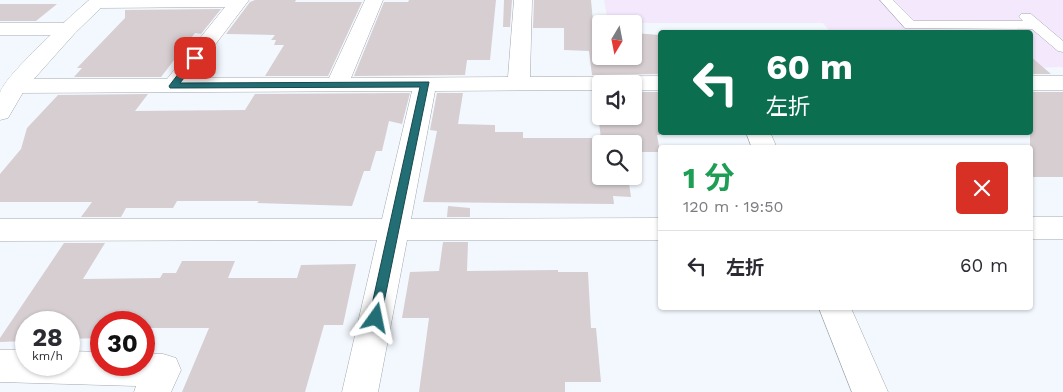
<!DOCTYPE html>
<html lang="ja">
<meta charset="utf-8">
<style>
:root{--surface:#fff;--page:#f7f7f7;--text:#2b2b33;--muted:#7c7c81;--line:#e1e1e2}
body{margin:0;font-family:"Work Sans","Noto Sans JP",sans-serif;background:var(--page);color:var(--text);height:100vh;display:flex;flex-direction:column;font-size:19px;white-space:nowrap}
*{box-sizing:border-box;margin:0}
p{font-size:16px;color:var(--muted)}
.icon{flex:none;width:28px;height:28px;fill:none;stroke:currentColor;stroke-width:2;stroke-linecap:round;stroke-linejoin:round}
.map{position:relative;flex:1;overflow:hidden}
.panel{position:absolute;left:658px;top:145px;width:375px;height:165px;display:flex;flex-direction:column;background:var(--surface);border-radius:5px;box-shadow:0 1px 4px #0004}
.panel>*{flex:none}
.top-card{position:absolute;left:658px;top:30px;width:375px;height:105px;border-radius:5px;box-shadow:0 1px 4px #0004;background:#0b6e4f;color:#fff;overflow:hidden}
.needle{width:32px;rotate:190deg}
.controls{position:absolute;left:592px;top:15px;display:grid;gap:10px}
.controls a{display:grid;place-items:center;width:50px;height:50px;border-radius:5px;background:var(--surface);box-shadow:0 1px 4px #0004;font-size:25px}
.speed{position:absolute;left:15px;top:311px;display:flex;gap:10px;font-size:25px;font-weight:700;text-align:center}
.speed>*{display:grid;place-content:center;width:65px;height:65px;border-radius:50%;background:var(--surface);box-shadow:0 1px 4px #0004;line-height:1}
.speed small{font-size:12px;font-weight:400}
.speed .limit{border:8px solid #d22;background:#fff;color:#111}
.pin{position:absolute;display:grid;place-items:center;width:42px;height:42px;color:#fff;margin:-21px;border-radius:10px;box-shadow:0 2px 8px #0006}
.me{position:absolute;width:55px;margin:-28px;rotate:12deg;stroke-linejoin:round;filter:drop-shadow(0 0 4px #0008)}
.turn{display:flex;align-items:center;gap:18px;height:105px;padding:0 25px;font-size:22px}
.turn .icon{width:65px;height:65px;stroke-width:2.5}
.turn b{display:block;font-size:35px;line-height:42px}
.round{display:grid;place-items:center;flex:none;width:52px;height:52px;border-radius:5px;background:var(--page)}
.head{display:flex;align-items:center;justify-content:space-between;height:85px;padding:0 25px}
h1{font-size:30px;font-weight:700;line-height:38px;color:#1e9e55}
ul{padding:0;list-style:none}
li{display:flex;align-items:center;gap:15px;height:70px;padding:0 25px;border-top:1px solid var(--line)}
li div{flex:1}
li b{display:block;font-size:19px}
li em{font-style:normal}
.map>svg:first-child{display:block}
.education{fill:#f4e8fd}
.building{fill:#d6ced1}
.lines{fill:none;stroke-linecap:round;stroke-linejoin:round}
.lane-casing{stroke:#a3a8ad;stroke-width:1}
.street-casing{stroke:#a3a8ad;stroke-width:1}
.secondary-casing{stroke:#a3a8ad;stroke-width:1}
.lane{fill:#fff;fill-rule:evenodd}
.street{fill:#fff;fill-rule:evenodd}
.secondary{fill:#fff;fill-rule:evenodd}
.route{fill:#236e75;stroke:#17484c}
</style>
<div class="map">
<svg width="1063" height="392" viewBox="0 0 1063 392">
<rect width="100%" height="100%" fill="#f3f8fe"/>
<polygon class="education" points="604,0 1063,0 1063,67 1030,68 1030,32 830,32 823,23 608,23"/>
<g class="building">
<polygon points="255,0 296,0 295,2 362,2 328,76 265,76 284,45 274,45 276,40 271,40 275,35 226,34 250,2"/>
<polygon points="409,0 496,0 490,60 467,60 465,75 354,76 384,2 408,2"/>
<polygon points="504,0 512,0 510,27 503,27"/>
<polygon points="534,0 591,0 594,33 601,33 601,56 634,56 634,33 660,35 660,74 592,75 589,51 564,50 564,28 533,28"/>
<polygon points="0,4 57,4 36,21 0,21"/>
<polygon points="221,9 201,34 195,33 161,77 74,77 82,68 77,68 125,18 125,10"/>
<polygon points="1030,56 1051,74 1030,74"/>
<polygon points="595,92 601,92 601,116 634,116 634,92 660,92 660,135 657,135 660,152 634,152 634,144 601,144 601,176 628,176 631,197 613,196 614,204 423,202 437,131 430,130 437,93 463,93 458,124 495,125 495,132 523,132 523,138 601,138"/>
<rect x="1030" y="92" width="33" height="85"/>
<polygon points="410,93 402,124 389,121 382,151 376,151 370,171 364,171 352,206 257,203 259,201 177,201 173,208 126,208 121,217 81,217 92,202 0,202 0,174 21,149 27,128 58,95 148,94 135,111 245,110 255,94"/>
<polygon points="448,206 470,208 470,217 447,217"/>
<polygon points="443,242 468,242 467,271 558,270 558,272 588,272 591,328 596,328 601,382 565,382 565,392 419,392 429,318 402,318 410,272 439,271"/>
<polygon points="64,243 105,243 83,279 160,278 163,273 176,273 182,261 235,261 228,278 297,278 301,265 356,264 343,325 324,325 305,392 182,392 209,328 144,328 144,322 101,322 101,338 69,339 69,322 26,322 26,341 0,342 0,338"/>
</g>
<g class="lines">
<defs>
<polygon id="lane" points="880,0 893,0 914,21 1023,21 1019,17 1021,14 1031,14 1063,41 1063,52 1058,51 1032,29 905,28"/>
<g id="street">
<polygon points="90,0 249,0 190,78 329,78 365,0 383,0 351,78 508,77 514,0 532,0 530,77 660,76 660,90 634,90 634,84 601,84 601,90 435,91 411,219 660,218 660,240 407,240 378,392 342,392 377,240 0,241 0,219 382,219 412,91 15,93 7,91 4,86 7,81 15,79 167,79 225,7 98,8 91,6 89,2"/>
<polygon points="0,23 68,23 75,25 78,29 75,33 68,35 0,35"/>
<rect x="1030" y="76" width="33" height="14"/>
<polygon points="746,132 770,132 777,148 752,148"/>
<rect x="1030" y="217" width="33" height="22"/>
<polygon points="819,308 851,308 888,392 852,392"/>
<polygon points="0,350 26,350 26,365 69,365 69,351 101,352 101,365 144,365 144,353 163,354 176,358 181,370 171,392 134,392 136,386 0,382"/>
</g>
<path id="secondary" d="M89 0H109L75 33 25 89 8 118 0 120C0 112 0 101 0 93 4 76 73 14 89 0Z"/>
</defs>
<use href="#lane" class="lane-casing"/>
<use href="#street" class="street-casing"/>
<use href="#secondary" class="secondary-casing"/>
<use href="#lane" class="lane"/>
<use href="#street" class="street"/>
<use href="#secondary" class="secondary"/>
</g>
<polygon class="route" points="192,56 200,58 180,83 429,82 380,322 371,322 369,318 420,87 170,88 169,86"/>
</svg>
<div class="controls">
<a><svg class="needle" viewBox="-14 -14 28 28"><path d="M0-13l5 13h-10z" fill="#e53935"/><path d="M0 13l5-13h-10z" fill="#7c7c81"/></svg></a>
<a><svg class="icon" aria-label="sound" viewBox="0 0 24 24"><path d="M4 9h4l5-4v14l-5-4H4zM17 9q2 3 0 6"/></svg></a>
<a><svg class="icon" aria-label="search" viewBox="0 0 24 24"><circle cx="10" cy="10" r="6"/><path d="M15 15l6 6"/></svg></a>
</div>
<div class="speed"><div>28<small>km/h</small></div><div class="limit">30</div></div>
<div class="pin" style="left:195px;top:58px;background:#d93025"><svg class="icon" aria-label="arrive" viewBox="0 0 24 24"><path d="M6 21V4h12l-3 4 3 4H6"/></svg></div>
<svg class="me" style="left:376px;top:318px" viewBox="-20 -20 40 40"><path d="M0-17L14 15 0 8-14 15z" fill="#236e75" stroke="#fff" stroke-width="4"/></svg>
<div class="top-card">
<div class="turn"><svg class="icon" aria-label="left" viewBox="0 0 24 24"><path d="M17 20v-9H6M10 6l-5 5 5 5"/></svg><div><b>60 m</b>左折</div></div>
</div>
<section class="panel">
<div class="head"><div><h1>1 分</h1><p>120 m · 19:50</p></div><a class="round" style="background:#d93025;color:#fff"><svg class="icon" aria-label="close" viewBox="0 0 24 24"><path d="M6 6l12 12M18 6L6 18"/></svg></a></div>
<ul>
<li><svg class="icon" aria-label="left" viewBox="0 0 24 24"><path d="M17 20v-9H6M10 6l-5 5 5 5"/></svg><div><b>左折</b></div><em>60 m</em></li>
</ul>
</section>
</div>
